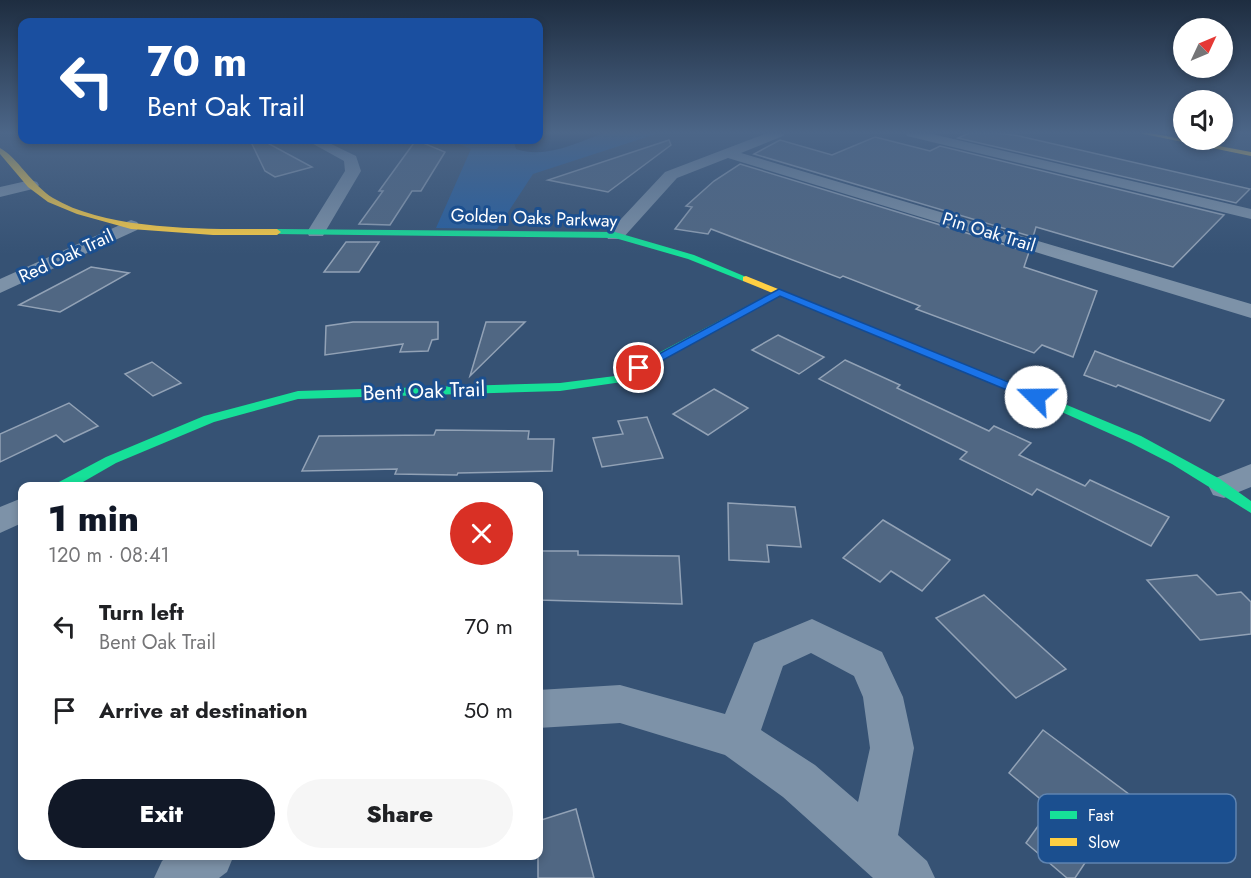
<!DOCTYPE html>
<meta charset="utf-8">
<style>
:root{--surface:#fff;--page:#f6f6f6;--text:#202124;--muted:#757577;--accent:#111827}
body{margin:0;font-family:Jost,sans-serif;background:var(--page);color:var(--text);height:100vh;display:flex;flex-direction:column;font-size:22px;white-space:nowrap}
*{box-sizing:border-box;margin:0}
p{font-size:20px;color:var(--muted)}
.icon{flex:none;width:33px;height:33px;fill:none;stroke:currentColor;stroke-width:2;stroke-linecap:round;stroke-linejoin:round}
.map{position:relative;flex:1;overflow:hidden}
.drawer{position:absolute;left:18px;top:482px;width:525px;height:378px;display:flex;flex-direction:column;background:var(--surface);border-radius:12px;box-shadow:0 3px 9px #0003}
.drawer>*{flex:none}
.hud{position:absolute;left:18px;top:18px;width:525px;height:126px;border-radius:12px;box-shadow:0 3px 9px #0003;background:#1a4fa0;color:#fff;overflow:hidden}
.needle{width:39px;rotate:46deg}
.controls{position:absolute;left:1173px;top:18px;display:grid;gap:12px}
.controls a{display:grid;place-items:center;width:60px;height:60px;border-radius:50%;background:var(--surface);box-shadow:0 3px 9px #0003;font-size:30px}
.pin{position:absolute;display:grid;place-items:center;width:51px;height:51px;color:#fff;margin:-26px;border:3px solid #fff;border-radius:50%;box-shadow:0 2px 6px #0007}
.me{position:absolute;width:66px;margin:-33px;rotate:292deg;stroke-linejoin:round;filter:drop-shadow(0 0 4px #0008)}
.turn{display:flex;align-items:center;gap:21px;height:126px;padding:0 30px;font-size:27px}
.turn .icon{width:78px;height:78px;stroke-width:2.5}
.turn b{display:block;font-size:42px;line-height:51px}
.round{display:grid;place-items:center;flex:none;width:63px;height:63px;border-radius:32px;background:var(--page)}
.head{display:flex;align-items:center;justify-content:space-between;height:102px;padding:0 30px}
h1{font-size:36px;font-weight:800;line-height:45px;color:var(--accent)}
.button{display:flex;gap:12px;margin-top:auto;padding:12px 30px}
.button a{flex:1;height:69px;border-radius:36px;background:var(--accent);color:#fff;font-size:24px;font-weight:800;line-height:69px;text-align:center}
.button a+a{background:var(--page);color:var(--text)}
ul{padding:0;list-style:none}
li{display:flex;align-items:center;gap:18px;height:84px;padding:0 30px}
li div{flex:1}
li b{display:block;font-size:22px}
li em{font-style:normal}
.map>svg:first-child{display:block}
.green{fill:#265fa1}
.water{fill:#153c6e}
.building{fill:#506783;stroke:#92a2b6;stroke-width:1.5}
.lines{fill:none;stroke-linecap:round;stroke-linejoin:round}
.street{fill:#7d92a8;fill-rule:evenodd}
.fast{fill:#16e098;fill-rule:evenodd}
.slow{fill:#ffcf43;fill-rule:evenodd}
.route{fill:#1a73e8;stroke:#114b97;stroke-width:1.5}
.labels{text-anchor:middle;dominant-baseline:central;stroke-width:6;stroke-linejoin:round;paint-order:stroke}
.far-street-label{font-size:18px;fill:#fff;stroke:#1b4f8f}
.street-label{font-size:21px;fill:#fff;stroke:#1b4f8f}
.key{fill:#1b4f8f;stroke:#5f84b1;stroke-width:1.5}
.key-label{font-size:16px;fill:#fff}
</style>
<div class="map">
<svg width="1251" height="878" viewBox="0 0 1251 878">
<rect width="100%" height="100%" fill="#365274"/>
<polygon class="green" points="539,133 659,133 533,174 497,229 436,228 471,149 448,140 538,140"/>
<path class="water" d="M539 133H604C576 143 546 159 516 149L513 140H538Z"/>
<g class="building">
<polygon points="969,133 997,133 1019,136 1250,189 1236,203 958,138"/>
<polygon points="875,137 930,151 940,146 1224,215 1173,267 1036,227 1033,237 754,154 780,140 832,155"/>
<polygon points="250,140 262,140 312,167 275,177 265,171"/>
<polygon points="416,140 445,152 421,191 412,191 390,225 359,224 383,191 379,191"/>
<polygon points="669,140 671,145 608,192 548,180"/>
<polygon points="740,164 1029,252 1024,267 1097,291 1073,357 1042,345 1034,353 916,309 920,306 843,276 840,278 711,229 708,234 675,229 692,207 686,206 714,181"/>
<polygon points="346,242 379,242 359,272 324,272"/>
<polygon points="91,267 129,273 60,312 19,305"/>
<polygon points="353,322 438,322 438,339 432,340 428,351 400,352 403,344 325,355 326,326"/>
<polygon points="486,322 525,322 470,376"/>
<polygon points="778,335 824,357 799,374 752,350"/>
<polygon points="1095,351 1113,358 1224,400 1210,421 1118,385 1116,387 1084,375"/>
<polygon points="845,360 900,385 897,388 989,431 994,426 1031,443 1019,455 1085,486 1090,480 1169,517 1151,546 1037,489 1032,495 960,459 967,452 819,379"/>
<polygon points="152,362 181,383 153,396 125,374"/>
<polygon points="714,389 748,408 708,435 673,414"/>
<polygon points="69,403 98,426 64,442 56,435 0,462 0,434"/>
<polygon points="647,417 663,458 602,467 593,438 623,434 618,421"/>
<polygon points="436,430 529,431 528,439 554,439 552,471 458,473 457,475 395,474 397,469 302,471 319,436 434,435"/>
<polygon points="728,503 795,507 801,547 767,545 769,562 729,560"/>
<polygon points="883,520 950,560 922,591 891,571 880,582 843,558"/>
<polygon points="538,551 578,551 578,555 679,556 682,604 538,600"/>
<polygon points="1197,575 1217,595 1241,592 1251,602 1251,634 1200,640 1147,580"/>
<polygon points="984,595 1066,669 1016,698 936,618"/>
<polygon points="1043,730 1130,795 1075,878 1067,878 1026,843 1051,808 1009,773"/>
<polygon points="576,809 594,878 538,878 538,821"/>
</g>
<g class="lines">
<g class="street">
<polygon points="767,133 785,133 783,136 741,153 1251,304 1251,318 728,158 677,178 622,239 608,239 606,235 665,172"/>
<polygon points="905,133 928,133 1251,209 1251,219 907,136"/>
<polygon points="306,140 323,140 356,156 361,171 325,232 323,236 309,236 307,232 345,171 344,161"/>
<polygon points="31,180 37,182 39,185 37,188 0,197 0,187"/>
<polygon points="131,220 137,222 140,226 137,230 0,293 0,279"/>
<polygon points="1251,464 1251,487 1224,498 1213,495 1209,487 1213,479"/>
<polygon points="22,498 22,523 0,533 0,507"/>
<path d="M812 619 882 652 903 697 914 748 898 835 927 861 935 878H873L783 797 725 755 620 723 538 728V690L620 685 725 714 754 643ZM811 653 854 676 863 697 870 748 858 802 815 765 761 730 783 666Z"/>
<polygon points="169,855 234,855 227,872 219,878 154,878 162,861"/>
</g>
<g class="fast">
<polygon points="277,229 615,232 694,255 751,279 743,281 688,259 615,238 274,234 274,230"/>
<polygon points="779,289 784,292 783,294 622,382 560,391 298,399 214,422 116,463 76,486 57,486 59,482 106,457 204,416 298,391 560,383 615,376"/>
<polygon points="925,349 1055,400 1141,436 1220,479 1251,501 1251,513 1172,464 1131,443 1046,405 921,354 919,352 921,350"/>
</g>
<g class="slow">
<polygon points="1139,133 1150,133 1251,152 1251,156"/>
<path d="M0 148C17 157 32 185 53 198 110 232 212 229 277 229L281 232 277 235H213L131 229 77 214 48 202 28 187 0 154Z"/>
<polygon points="746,276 929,350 931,352 929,354 921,354 743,281 743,277"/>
</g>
</g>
<linearGradient id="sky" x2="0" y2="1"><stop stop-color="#1e2d40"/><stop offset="0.52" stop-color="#4c6688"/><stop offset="1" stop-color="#4c6688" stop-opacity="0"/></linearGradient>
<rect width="1251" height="255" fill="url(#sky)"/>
<polygon class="route" points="779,289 1040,395 1042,397 1036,401 1031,400 780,296 643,371 634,371 633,368"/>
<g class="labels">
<g class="far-street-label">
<text transform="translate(534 218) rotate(2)">Golden Oaks Parkway</text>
<text transform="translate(989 232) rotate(17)">Pin Oak Trail</text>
<text transform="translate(66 256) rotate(-25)">Red Oak Trail</text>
</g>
<g class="street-label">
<text transform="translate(424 391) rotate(-2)">Bent Oak Trail</text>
</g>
</g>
<rect x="1038" y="794" width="198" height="69" rx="9" class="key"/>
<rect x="1050" y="811" width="27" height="8" fill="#16e098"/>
<rect x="1050" y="838" width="27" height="8" fill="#ffcf43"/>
<g class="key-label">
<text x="1088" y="821">Fast</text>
<text x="1088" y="848">Slow</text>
</g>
</svg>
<div class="controls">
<a><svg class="needle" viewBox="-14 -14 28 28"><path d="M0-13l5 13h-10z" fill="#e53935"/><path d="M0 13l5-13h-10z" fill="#757577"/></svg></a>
<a><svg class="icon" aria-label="sound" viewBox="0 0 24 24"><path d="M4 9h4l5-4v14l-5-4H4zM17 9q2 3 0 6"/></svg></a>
</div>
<div class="pin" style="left:639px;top:368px;background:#d93025"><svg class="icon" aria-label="arrive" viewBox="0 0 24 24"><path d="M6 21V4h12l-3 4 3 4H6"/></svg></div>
<svg class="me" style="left:1036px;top:397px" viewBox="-20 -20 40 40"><circle r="19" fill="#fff"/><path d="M0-13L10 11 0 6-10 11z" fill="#1a73e8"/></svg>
<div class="hud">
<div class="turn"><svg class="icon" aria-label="left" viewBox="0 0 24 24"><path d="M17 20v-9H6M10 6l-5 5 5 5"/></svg><div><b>70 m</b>Bent Oak Trail</div></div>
</div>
<section class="drawer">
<div class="head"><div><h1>1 min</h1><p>120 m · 08:41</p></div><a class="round" style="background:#d93025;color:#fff"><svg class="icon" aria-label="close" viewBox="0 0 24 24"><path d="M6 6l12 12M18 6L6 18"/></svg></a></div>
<ul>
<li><svg class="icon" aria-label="left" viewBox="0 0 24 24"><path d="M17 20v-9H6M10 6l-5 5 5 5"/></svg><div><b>Turn left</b><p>Bent Oak Trail</p></div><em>70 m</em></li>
<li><svg class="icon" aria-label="arrive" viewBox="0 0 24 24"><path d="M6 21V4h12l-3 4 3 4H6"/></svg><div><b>Arrive at destination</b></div><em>50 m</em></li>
</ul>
<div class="button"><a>Exit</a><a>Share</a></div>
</section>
</div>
